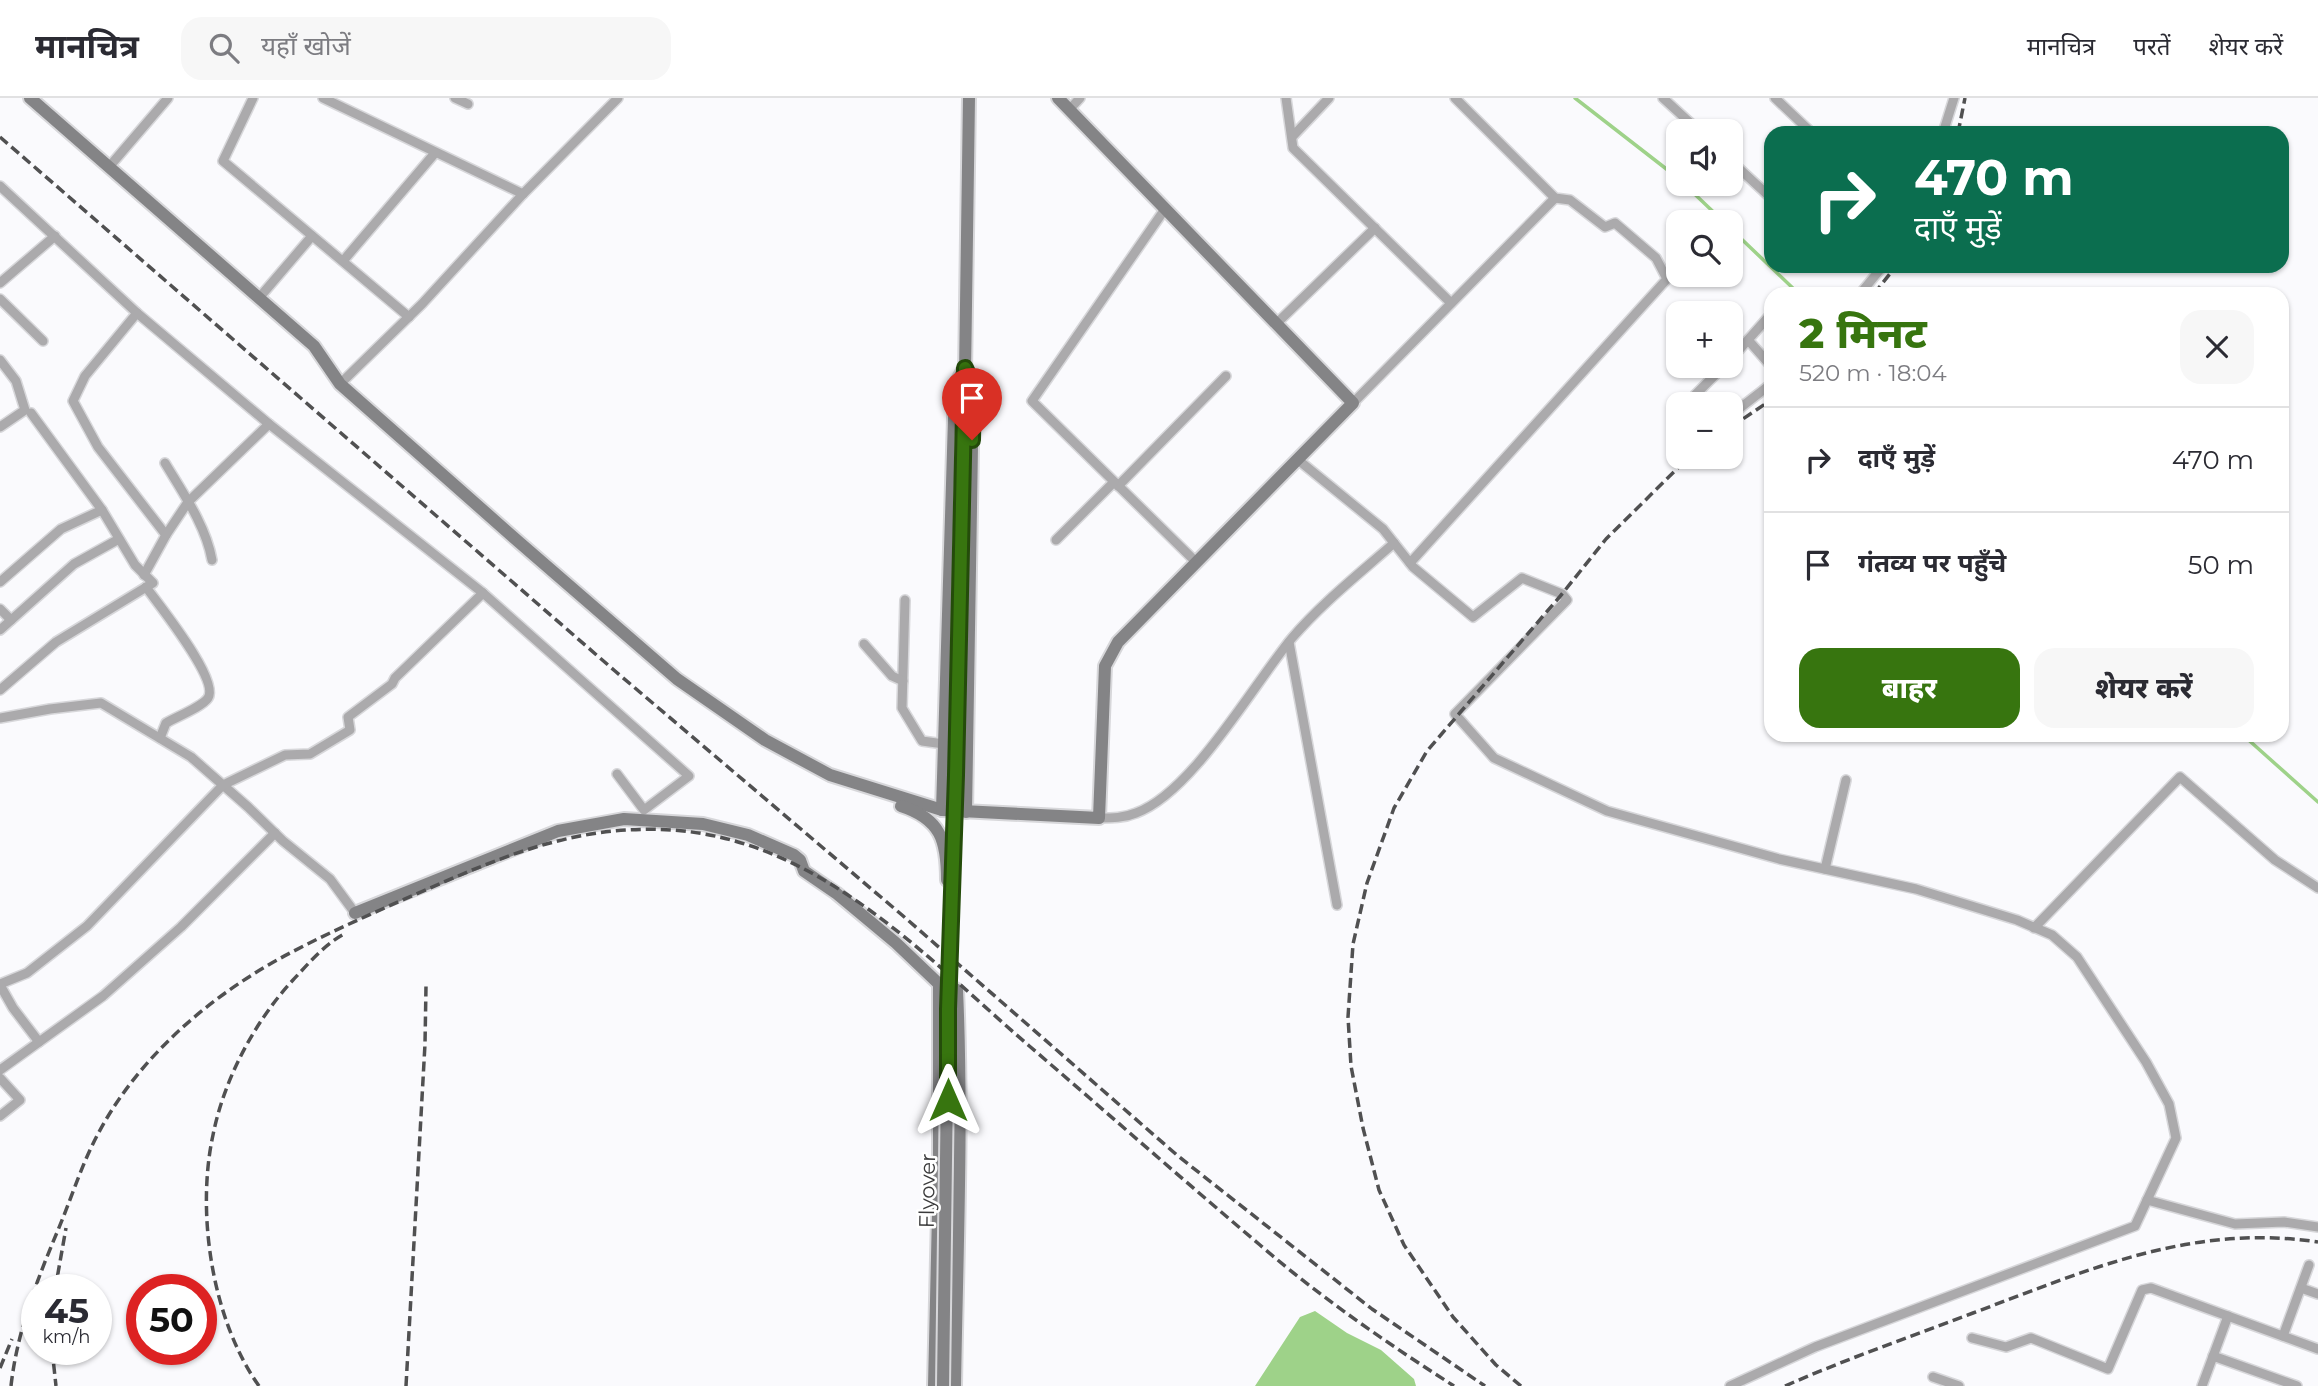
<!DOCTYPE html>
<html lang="hi">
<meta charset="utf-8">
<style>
:root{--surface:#fff;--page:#f7f7f7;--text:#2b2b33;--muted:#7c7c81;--line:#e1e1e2;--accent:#37750f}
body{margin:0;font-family:Montserrat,"Noto Sans Devanagari",sans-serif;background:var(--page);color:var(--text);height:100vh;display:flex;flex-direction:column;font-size:26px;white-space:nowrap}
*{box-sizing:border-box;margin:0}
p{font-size:23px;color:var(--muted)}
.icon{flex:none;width:38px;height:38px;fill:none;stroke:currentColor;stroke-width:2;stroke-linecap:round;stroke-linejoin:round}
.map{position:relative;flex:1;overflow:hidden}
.details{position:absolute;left:1764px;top:189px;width:525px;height:455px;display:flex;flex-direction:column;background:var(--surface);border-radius:21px;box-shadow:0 2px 5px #0004}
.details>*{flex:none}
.banner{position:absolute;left:1764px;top:28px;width:525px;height:147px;border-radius:21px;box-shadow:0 2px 5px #0004;background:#0b6e4f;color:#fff;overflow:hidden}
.tools{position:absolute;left:1666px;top:21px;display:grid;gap:14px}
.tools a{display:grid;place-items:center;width:77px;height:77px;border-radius:14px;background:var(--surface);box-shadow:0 2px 5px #0004;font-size:35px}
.speed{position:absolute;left:21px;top:1176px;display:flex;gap:14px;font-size:35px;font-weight:700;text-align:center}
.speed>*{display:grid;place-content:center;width:91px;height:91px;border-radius:50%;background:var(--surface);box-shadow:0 2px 5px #0004;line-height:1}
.speed small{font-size:18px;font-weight:400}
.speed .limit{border:10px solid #d22;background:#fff;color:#111}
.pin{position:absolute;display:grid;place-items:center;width:60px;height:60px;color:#fff;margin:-72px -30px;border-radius:50% 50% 50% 0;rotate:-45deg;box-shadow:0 0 7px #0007}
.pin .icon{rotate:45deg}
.me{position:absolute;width:77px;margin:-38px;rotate:0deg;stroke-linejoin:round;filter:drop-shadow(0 0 5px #0008)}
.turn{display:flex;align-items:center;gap:24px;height:147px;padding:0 35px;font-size:32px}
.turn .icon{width:91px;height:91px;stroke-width:2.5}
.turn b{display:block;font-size:49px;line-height:60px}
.round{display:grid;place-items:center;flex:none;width:74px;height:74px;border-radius:21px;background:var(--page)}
.summary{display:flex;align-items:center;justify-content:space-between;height:119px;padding:0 35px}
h1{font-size:42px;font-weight:800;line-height:52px;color:var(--accent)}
.button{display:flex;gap:14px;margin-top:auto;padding:14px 35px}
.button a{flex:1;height:80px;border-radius:21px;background:var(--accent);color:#fff;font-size:28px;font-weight:800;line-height:80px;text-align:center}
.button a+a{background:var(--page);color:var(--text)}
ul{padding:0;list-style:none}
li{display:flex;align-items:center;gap:21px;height:105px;padding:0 35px;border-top:2px solid var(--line)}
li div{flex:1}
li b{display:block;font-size:26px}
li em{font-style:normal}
header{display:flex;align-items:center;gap:42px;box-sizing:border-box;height:98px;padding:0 35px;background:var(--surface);border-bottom:2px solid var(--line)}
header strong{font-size:33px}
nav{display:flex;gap:38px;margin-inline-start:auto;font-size:24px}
.search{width:490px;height:63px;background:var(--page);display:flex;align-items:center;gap:18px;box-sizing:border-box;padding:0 24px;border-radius:21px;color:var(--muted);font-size:26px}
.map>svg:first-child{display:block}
.water{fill:#9ed289}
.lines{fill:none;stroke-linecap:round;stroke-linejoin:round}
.stream{stroke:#9ed289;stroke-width:3.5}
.street-casing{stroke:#d7d7da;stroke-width:12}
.secondary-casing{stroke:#d7d7da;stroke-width:16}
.street{stroke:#abaaac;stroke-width:9}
.secondary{stroke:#848486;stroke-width:12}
.rail{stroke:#505051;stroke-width:3.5;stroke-dasharray:10 5;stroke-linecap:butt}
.secondary-bridge-casing{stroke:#d7d7da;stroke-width:16;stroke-linecap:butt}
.secondary-bridge{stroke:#848486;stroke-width:12}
.route-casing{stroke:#244c0a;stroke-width:18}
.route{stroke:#37750f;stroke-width:12}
.labels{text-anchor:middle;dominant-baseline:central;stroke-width:5;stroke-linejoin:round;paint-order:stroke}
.street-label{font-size:21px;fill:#3a3a3b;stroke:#fff}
</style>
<header>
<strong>मानचित्र</strong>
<div class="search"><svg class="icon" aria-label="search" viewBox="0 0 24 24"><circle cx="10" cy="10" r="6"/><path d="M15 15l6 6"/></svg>यहाँ खोजें</div>
<nav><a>मानचित्र</a><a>परतें</a><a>शेयर करें</a></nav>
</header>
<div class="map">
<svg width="2318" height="1288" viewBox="0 0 2318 1288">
<rect width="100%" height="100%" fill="#fafafd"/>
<polygon class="water" points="1315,1213 1347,1235 1381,1252 1414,1281 1416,1288 1255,1288 1300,1219"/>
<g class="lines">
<g class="stream">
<polyline points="1575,0 1678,80"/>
<polyline points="1684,86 1724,124"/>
<polyline points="1731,131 1799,196"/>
<polyline points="2243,637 2318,704"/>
</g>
<defs>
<g id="street">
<polyline points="253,0 223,63 409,219"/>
<polyline points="323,0 523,96"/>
<polyline points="455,0 468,6"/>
<polyline points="1286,0 1293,50 1451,205"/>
<polyline points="1663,0 1699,33"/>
<polyline points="1775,0 1812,35"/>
<polyline points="1069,12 1080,0"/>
<polyline points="1943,35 1954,0"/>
<polyline points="1292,39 1329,0"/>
<polyline points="1731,63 1771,100"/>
<polyline points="109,69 168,0"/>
<polyline points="0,88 137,215 269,326 483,495"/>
<polyline points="1165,111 1032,303 1196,464"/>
<polyline points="343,163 435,55"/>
<polyline points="0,185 55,138"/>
<polyline points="1860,196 1883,168"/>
<polyline points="259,200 312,138"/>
<polyline points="0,201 43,243"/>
<polyline points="137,215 85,278 73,303 98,349 166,437"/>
<polyline points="1277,225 1375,130"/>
<polyline points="1749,243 1771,268"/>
<polyline points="1731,261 1771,216"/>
<polyline points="0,262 16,283 25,312 0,329"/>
<polyline points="340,286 422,206 523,96 618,0"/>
<polyline points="1353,305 1555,100"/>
<polyline points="1704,306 1695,297 1724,268"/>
<polyline points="1731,317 1771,286"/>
<polyline points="1297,361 1383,431 1413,469 1473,519 1522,480 1562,496 1567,502 1455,616 1494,660 1607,713 1779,761 1916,791 2017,822 2052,837 2077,859 2146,964 2169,1006 2176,1040 2135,1128 1815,1249 1730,1288"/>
<path d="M165 365C183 395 206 428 212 462"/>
<polyline points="1118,388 1226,278"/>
<polyline points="1056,442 1114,384"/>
<polyline points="1410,465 1667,181 1656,160 1615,125 1605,129 1570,102 1555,100 1455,0"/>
<polyline points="144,477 166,437 188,404 269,326"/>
<polyline points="0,484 61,431 102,412"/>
<path d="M146 489C158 506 220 582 208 600 202 609 176 619 166 625L160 640"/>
<polyline points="905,502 902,610 922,643 944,646"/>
<polyline points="0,511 11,522"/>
<polyline points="0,532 74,466 119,441"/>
<polyline points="1289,544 1337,807"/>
<polyline points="864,546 892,578 903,583"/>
<polyline points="0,592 56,544 153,485 135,467 102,412 31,315"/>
<polyline points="0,620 50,611 101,605 191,659 248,709 283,743 330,781 355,815"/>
<path d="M1099 720C1112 720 1124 720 1136 715 1192 695 1253 587 1292 540 1322 505 1359 476 1394 445"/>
<polyline points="1825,771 1846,682"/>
<polyline points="2034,830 2180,679 2275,762 2318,790"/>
<polyline points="0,886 27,875 87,828 223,687 285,657 310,656 350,632 348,619 392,586 395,580 483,495 689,678 644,712 617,676"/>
<polyline points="0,887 13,910 39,944"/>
<polyline points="0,972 103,898 181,829 275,735"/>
<polyline points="0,980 20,1002 0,1018"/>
<polyline points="2147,1102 2235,1126 2284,1124 2318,1129"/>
<polyline points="2301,1190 2318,1196"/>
<polyline points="2283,1238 2309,1167"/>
<polyline points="1972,1240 2006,1249 2031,1240 2108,1271 2142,1192 2151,1190 2318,1251"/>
<polyline points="2213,1258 2297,1288"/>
<polyline points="1933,1279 1959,1288"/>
<polyline points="2202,1288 2228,1218"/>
</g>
<g id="secondary">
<polyline points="30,0 314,248 340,286 520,445 677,581 765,642 830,677 942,712 1099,720 1105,568 1118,544 1353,305 1058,0"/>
<polyline points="965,269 973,287 966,714"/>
<polyline points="965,276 969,0"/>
<path d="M901 708C941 721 947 743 947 782"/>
<polyline points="942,712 955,288 965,269"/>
<polyline points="355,815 558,733 624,721 703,726 748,737 794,757 800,762 804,773 836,795 896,845 939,886"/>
<path d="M934 1288 939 1074V886L944 884 957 892C963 1024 957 1156 955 1288"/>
</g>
</defs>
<use href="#street" class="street-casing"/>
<use href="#secondary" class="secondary-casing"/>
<use href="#street" class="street"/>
<use href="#secondary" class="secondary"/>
<g class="rail">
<polyline points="1958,35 1965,0"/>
<polyline points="0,39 615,573 902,817 1178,1058 1372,1211 1485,1288"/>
<polyline points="1874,196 1896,168"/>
<polyline points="1731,329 1771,302"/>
<polyline points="55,1192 66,1130"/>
<polyline points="52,1251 56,1288"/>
<polyline points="0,1270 12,1241"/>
<path d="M11 1288C17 1234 37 1182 58 1132 69 1106 78 1078 90 1052 130 965 209 897 292 854 332 833 373 815 414 797 501 759 575 726 672 732 818 742 923 856 1027 946 1105 1013 1182 1081 1260 1147 1320 1199 1387 1245 1454 1288"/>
<path d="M259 1288C212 1222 196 1115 213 1037 224 981 255 923 293 882 309 865 324 847 344 836"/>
<polyline points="406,1288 425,946 426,888"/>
<polyline points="1521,1288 1496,1267 1453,1219 1404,1147 1379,1092 1363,1030 1351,968 1348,919 1353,846 1367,785 1394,710 1427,653 1562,496 1606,441 1689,359"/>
<path d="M1785 1288C1846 1261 1910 1239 1973 1215 2088 1172 2192 1125 2318 1144"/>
</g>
<defs>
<polyline id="secondary-bridge" points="943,1288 948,911 956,677 964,284"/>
</defs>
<use href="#secondary-bridge" class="secondary-bridge-casing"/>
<use href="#secondary-bridge" class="secondary-bridge"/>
</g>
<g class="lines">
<defs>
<polyline id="route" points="948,1002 948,911 956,677 965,270 973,287 972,342"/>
</defs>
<use href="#route" class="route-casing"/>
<use href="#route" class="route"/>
</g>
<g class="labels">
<g class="street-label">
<text transform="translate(927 1093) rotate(-89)">Flyover</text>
</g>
</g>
</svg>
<div class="tools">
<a><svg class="icon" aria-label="sound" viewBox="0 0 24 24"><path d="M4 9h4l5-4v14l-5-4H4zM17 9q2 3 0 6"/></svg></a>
<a><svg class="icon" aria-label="search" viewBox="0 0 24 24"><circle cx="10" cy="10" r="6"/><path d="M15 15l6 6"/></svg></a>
<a>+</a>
<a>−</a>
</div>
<div class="speed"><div>45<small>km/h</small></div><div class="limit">50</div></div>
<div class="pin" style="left:972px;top:342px;background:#d93025"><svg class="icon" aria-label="arrive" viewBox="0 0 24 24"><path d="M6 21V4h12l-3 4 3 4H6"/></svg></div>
<svg class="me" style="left:948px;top:1002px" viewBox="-20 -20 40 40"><path d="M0-17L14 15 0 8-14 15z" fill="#37750f" stroke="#fff" stroke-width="4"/></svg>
<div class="banner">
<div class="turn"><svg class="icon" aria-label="right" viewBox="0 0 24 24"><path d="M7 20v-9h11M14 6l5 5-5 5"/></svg><div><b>470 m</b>दाएँ मुड़ें</div></div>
</div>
<section class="details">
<div class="summary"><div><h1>2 मिनट</h1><p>520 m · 18:04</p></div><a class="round"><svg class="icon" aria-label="close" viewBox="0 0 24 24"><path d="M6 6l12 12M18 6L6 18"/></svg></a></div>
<ul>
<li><svg class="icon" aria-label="right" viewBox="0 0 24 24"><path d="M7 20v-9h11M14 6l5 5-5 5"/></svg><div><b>दाएँ मुड़ें</b></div><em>470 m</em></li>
<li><svg class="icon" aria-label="arrive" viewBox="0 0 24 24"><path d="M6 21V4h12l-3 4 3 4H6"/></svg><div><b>गंतव्य पर पहुँचे</b></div><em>50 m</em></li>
</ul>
<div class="button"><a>बाहर</a><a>शेयर करें</a></div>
</section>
</div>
